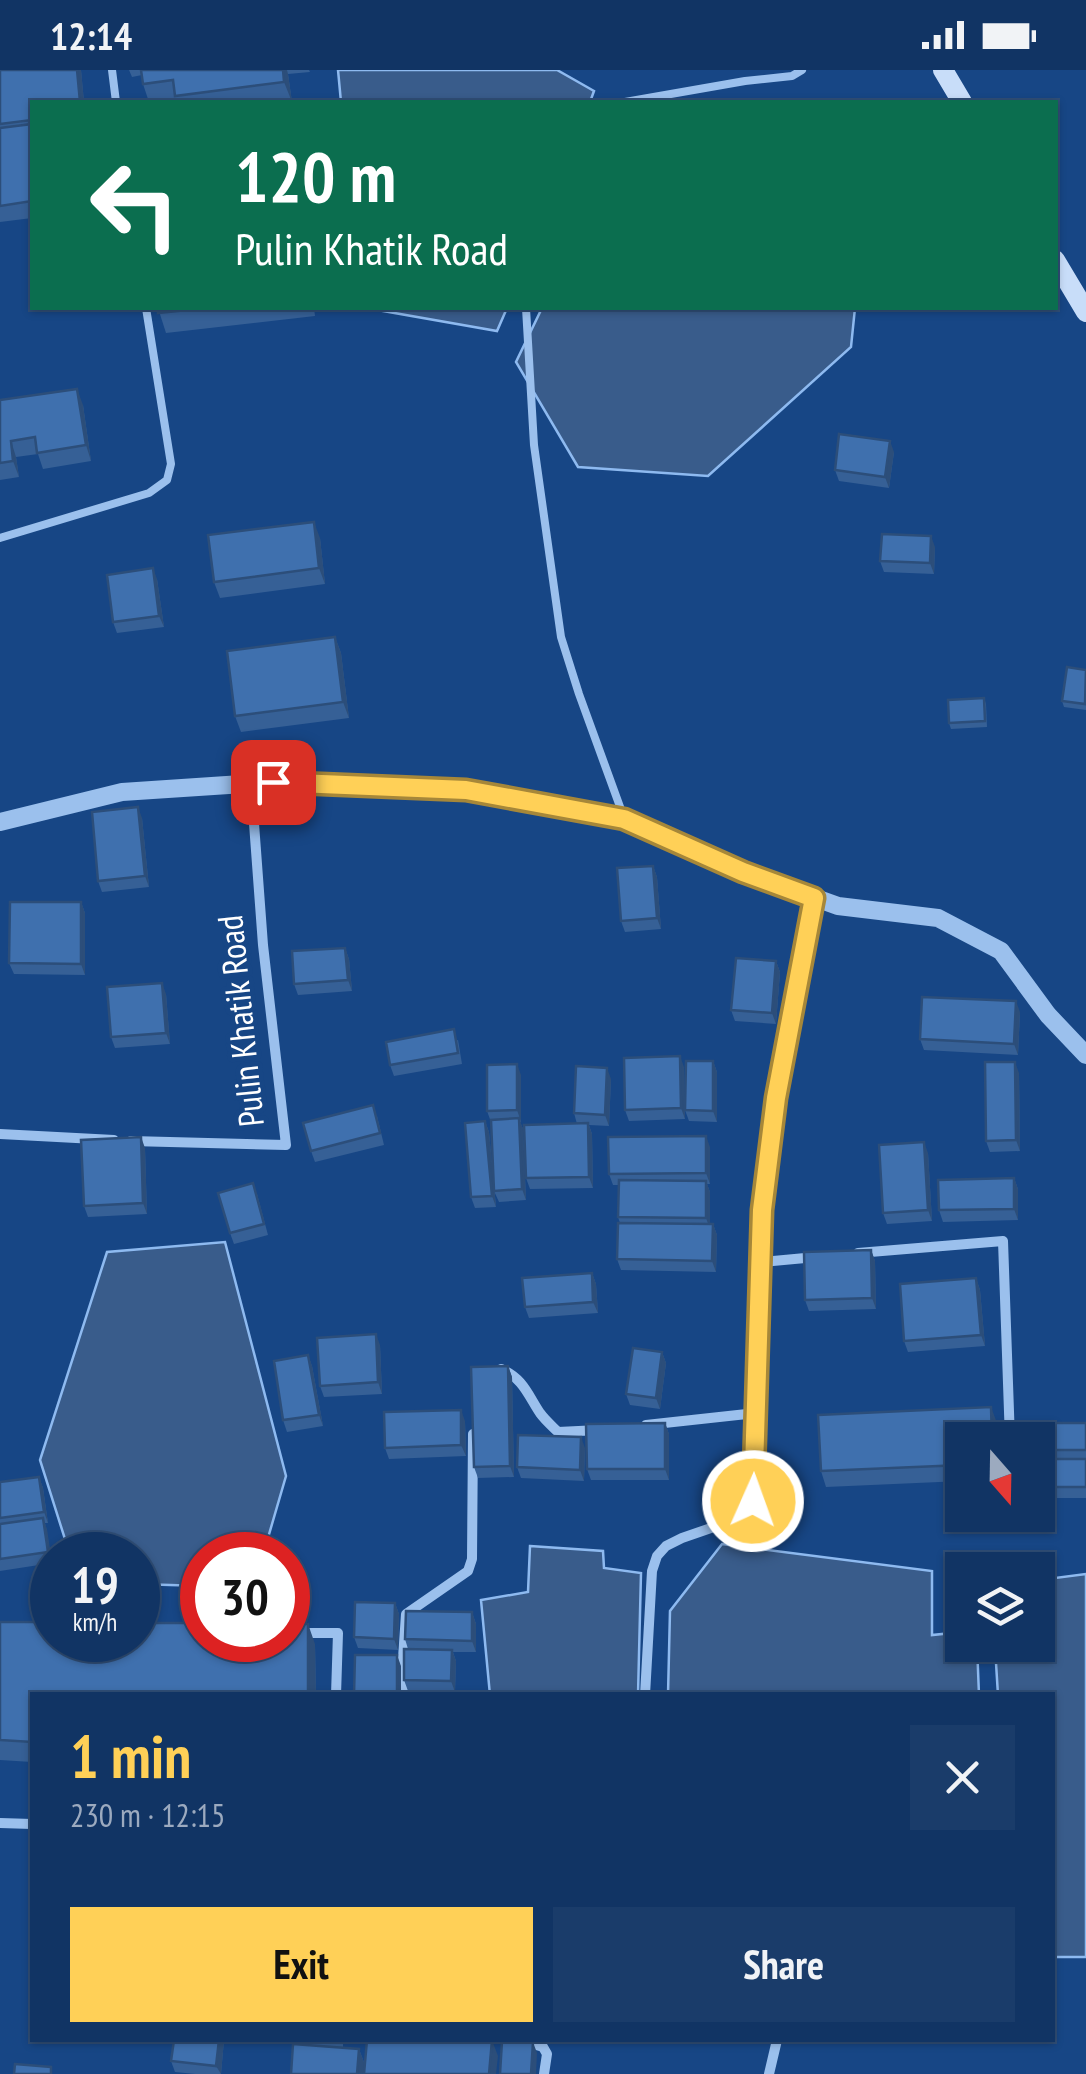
<!DOCTYPE html>
<meta charset="utf-8">
<style>
:root{--surface:#113464;--page:#1a3c6a;--text:#f1f3f6;--muted:#9caabf;--line:#304f78;--accent:#ffd057}
body{margin:0;font-family:"PT Sans Narrow",sans-serif;background:var(--page);color:var(--text);height:100vh;display:flex;flex-direction:column;font-size:38px;white-space:nowrap}
*{box-sizing:border-box;margin:0}
p{font-size:32px;color:var(--muted)}
.icon{flex:none;width:55px;height:55px;fill:none;stroke:currentColor;stroke-width:2;stroke-linecap:round;stroke-linejoin:round}
.map{position:relative;flex:1;overflow:hidden}
.drawer{position:absolute;left:30px;top:1622px;width:1025px;height:350px;display:flex;flex-direction:column;background:var(--surface);border-radius:0px;box-shadow:0 2px 8px #0004,0 0 0 2px var(--line)}
.drawer>*{flex:none}
.hud{position:absolute;left:30px;top:30px;width:1028px;height:210px;border-radius:0px;box-shadow:0 2px 8px #0004,0 0 0 2px var(--line);background:#0b6e4f;color:#fff;overflow:hidden}
.needle{width:65px;rotate:160deg}
.tools{position:absolute;left:945px;top:1352px;display:grid;gap:20px}
.tools a{display:grid;place-items:center;width:110px;height:110px;border-radius:0px;background:var(--surface);box-shadow:0 2px 8px #0004,0 0 0 2px var(--line);font-size:50px}
.speed{position:absolute;left:30px;top:1462px;display:flex;gap:20px;font-size:50px;font-weight:700;text-align:center}
.speed>*{display:grid;place-content:center;width:130px;height:130px;border-radius:50%;background:var(--surface);box-shadow:0 2px 8px #0004,0 0 0 2px var(--line);line-height:1}
.speed small{font-size:25px;font-weight:400}
.speed .limit{border:15px solid #d22;background:#fff;color:#111}
.pin{position:absolute;display:grid;place-items:center;width:85px;height:85px;color:#fff;margin:-42px;border-radius:20px;box-shadow:0 5px 15px #0006}
.me{position:absolute;width:110px;margin:-55px;rotate:2deg;stroke-linejoin:round;filter:drop-shadow(0 0 8px #0008)}
.turn{display:flex;align-items:center;gap:35px;height:210px;padding:0 40px;font-size:45px}
.turn .icon{width:130px;height:130px;stroke-width:2.5}
.turn b{display:block;font-size:70px;line-height:85px}
.round{display:grid;place-items:center;flex:none;width:105px;height:105px;border-radius:0px;background:var(--page)}
.head{display:flex;align-items:center;justify-content:space-between;height:170px;padding:0 40px}
h1{font-size:60px;font-weight:700;line-height:75px;color:var(--accent)}
.cta{display:flex;gap:20px;margin-top:auto;padding:20px 40px}
.cta a{flex:1;height:115px;border-radius:0px;background:var(--accent);color:#111;font-size:40px;font-weight:700;line-height:115px;text-align:center}
.cta a+a{background:var(--page);color:var(--text)}
.status{display:flex;justify-content:space-between;align-items:center;height:70px;padding:0 50px;background:var(--surface);direction:ltr}
.status svg{height:28px;fill:currentColor}
.map>svg:first-child{display:block}
.water{fill:#395c8b;stroke:#8ebaf0;stroke-width:2.5}
.lines{fill:none;stroke-linecap:round;stroke-linejoin:round}
.service{stroke:#9bc0ed;stroke-width:8}
.minor{stroke:#9bc0ed;stroke-width:10}
.tertiary{stroke:#9bc0ed;stroke-width:18}
.secondary{stroke:#c8ddf9;stroke-width:20}
.wall{fill:#366096}
.shaded-wall{fill:#2c4e7a}
.building{fill:#3f70ae;stroke:#2c4e7a;stroke-width:2.5}
.route-casing{stroke:#a68739;stroke-width:25}
.route{stroke:#ffd057;stroke-width:18}
.labels{text-anchor:middle;dominant-baseline:central;stroke-width:10;stroke-linejoin:round;paint-order:stroke}
.street-label{font-size:35px;fill:#fff;stroke:#174685}
</style>
<div class="status"><b>12:14</b><svg viewBox="0 0 49 12"><path d="M0 12V9h3v3zM5 12V6h3v6zM10 12V3h3v9zM15 12V0h3v12zM26 1h20v11H26zM47 4h2v5h-2z"/></svg></div>
<div class="map">
<svg width="1086" height="2004" viewBox="0 0 1086 2004">
<rect width="100%" height="100%" fill="#174685"/>
<g class="water">
<polygon points="338,0 557,0 594,21 590,32 341,32"/>
<polygon points="366,238 507,238 497,261"/>
<polygon points="542,238 855,238 851,277 708,406 578,397 516,292"/>
<polygon points="225,1172 286,1406 263,1485 202,1485 202,1516 138,1514 138,1485 70,1485 40,1390 107,1182"/>
<polygon points="722,1474 932,1501 932,1565 962,1562 962,1575 977,1575 979,1625 668,1625 670,1541"/>
<polygon points="530,1476 603,1481 604,1498 641,1503 638,1625 490,1625 481,1530 528,1522"/>
<polygon points="1086,1504 1086,1887 1053,1887 1052,1625 998,1625 995,1577 1045,1573 1047,1509"/>
</g>
<g class="lines">
<g class="service">
<polyline points="112,0 116,32"/>
<polyline points="625,32 745,11 792,6 802,0"/>
<polyline points="526,238 534,375 561,567 579,624 623,745"/>
<polyline points="0,468 149,423 167,410 171,394 146,238"/>
</g>
<g class="minor">
<polyline points="0,1064 114,1070"/>
<polyline points="131,1071 286,1075 263,875 251,713"/>
<polyline points="858,1183 1003,1171 1010,1370"/>
<polyline points="762,1192 816,1187"/>
<path d="M501 1299C523 1308 528 1325 540 1343 545 1350 552 1356 558 1362L599 1360"/>
<polyline points="646,1355 756,1343"/>
<polyline points="1013,1445 1013,1447"/>
<polyline points="288,1563 338,1563 336,1625"/>
<polyline points="405,1625 403,1588 406,1544 468,1501 472,1489 473,1364"/>
<polyline points="645,1625 652,1501 657,1486 666,1476 682,1468 737,1449 753,1431 762,1140 775,1029 815,828"/>
<polyline points="0,1753 32,1754"/>
<polyline points="506,1970 533,1974 543,1977 547,1984 544,2004"/>
<polyline points="769,2004 777,1970"/>
</g>
<polyline class="tertiary" points="0,752 122,722 273,712 466,720 624,749 743,802 838,836 938,848 1001,881 1048,945 1086,985"/>
<g class="secondary">
<polyline points="943,0 962,32"/>
<polyline points="1055,190 1086,242"/>
</g>
</g>
<g class="wall">
<polygon points="0,0 81,0 84,32 32,32 32,148 0,152"/>
<polygon points="129,0 309,0 310,2 288,4 292,32 177,32 177,31 149,32 143,14 142,5 132,7"/>
<polygon points="158,238 314,238 315,246 166,263"/>
<polygon points="0,330 83,335 91,391 43,399 38,384 16,387 19,407 0,410"/>
<polygon points="894,382 889,418 839,411 835,400"/>
<polygon points="320,468 325,514 220,528 214,512"/>
<polygon points="935,477 934,504 884,502 880,491"/>
<polygon points="157,509 164,557 117,563 113,552"/>
<polygon points="335,567 341,583 349,648 241,662 235,646"/>
<polygon points="1086,600 1086,640 1064,637 1062,631"/>
<polygon points="984,628 986,634 987,657 951,659 949,653"/>
<polygon points="142,748 149,817 102,822 98,811"/>
<polygon points="653,796 657,807 661,859 625,862 621,851"/>
<polygon points="81,832 85,843 85,905 14,904 9,893"/>
<polygon points="345,878 349,889 352,921 298,925 294,914"/>
<polygon points="776,891 780,902 776,954 735,951 731,940"/>
<polygon points="166,924 170,974 115,978 111,967"/>
<polygon points="1020,942 1018,985 924,980 920,969"/>
<polygon points="458,970 462,994 394,1006 390,995"/>
<polygon points="713,991 717,1002 717,1052 689,1051 685,1040"/>
<polygon points="684,997 685,1049 629,1051 625,1040"/>
<polygon points="1019,1003 1020,1081 990,1082 986,1071"/>
<polygon points="521,1005 521,1052 520,1052 523,1059 526,1130 499,1132 494,1121 491,1052 487,1041"/>
<polygon points="611,1009 609,1056 589,1055 592,1064 593,1118 530,1119 526,1108 577,1054 574,1043"/>
<polygon points="377,1046 384,1075 315,1092 311,1081"/>
<polygon points="485,1051 489,1062 496,1137 475,1138 471,1127"/>
<polygon points="710,1077 710,1114 707,1114 710,1122 710,1154 713,1154 717,1165 716,1202 621,1200 617,1189 620,1153 618,1147 618,1115 613,1115 609,1104"/>
<polygon points="145,1078 147,1144 88,1147 84,1136"/>
<polygon points="928,1083 932,1151 887,1154 883,1143"/>
<polygon points="1014,1108 1018,1119 1018,1150 943,1152 939,1140"/>
<polygon points="257,1124 268,1165 234,1174 230,1163"/>
<polygon points="871,1180 875,1191 876,1239 809,1241 805,1230"/>
<polygon points="592,1203 596,1214 598,1243 529,1248 525,1237"/>
<polygon points="976,1208 980,1220 985,1276 908,1282 904,1271"/>
<polygon points="380,1275 382,1324 324,1327 320,1316"/>
<polygon points="662,1282 666,1293 660,1339 630,1335 626,1324"/>
<polygon points="308,1285 312,1296 323,1356 287,1362 283,1350"/>
<polygon points="508,1296 512,1307 514,1407 478,1408 474,1397"/>
<polygon points="465,1351 466,1386 389,1389 385,1378"/>
<polygon points="665,1353 669,1364 669,1410 591,1410 587,1399"/>
<polygon points="997,1353 997,1370 962,1370 962,1411 826,1417 821,1401"/>
<polygon points="1086,1353 1086,1428 1038,1428 1038,1370"/>
<polygon points="585,1378 584,1411 521,1408 517,1397"/>
<polygon points="39,1407 43,1418 48,1453 45,1453 52,1493 0,1501 0,1412"/>
<polygon points="395,1533 399,1544 398,1580 358,1578 354,1567"/>
<polygon points="472,1542 476,1554 476,1582 453,1582 456,1591 455,1622 408,1621 404,1610 408,1579 405,1569"/>
<polygon points="0,1552 315,1574 316,1625 32,1625 32,1692 0,1690"/>
<polygon points="224,1970 221,2004 195,2004 175,2002 171,1991"/>
<polygon points="303,1970 343,1970 343,1978 359,1979 365,1995 305,1975"/>
</g>
<g class="shaded-wall">
<polygon points="77,0 81,0 84,32 80,32"/>
<polygon points="283,0 287,0 288,4 292,32 284,12"/>
<polygon points="77,319 83,335 91,391 86,375"/>
<polygon points="11,371 16,387 19,407 13,391"/>
<polygon points="890,371 894,382 889,418 885,407"/>
<polygon points="314,452 320,468 325,514 319,498"/>
<polygon points="931,466 935,477 934,504 930,493"/>
<polygon points="153,498 157,509 164,557 159,546"/>
<polygon points="335,567 341,583 349,648 343,632"/>
<polygon points="138,737 142,748 149,817 145,806"/>
<polygon points="653,796 657,807 661,859 657,848"/>
<polygon points="81,832 85,843 85,905 81,894"/>
<polygon points="345,878 349,889 352,921 348,910"/>
<polygon points="776,891 780,902 776,954 772,943"/>
<polygon points="162,913 166,924 170,974 166,963"/>
<polygon points="1016,931 1020,942 1018,985 1014,974"/>
<polygon points="680,986 684,997 685,1049 681,1038"/>
<polygon points="713,991 717,1002 717,1052 713,1041"/>
<polygon points="1015,992 1019,1003 1020,1081 1016,1070"/>
<polygon points="517,994 521,1005 521,1052 517,1040"/>
<polygon points="607,998 611,1009 609,1056 605,1045"/>
<polygon points="519,1048 523,1059 526,1130 522,1119"/>
<polygon points="485,1051 489,1062 496,1137 492,1126"/>
<polygon points="588,1053 592,1064 593,1118 589,1107"/>
<polygon points="706,1066 710,1077 710,1114 706,1103"/>
<polygon points="141,1067 145,1078 147,1144 143,1133"/>
<polygon points="924,1072 928,1083 932,1151 928,1140"/>
<polygon points="1014,1108 1018,1119 1018,1150 1014,1139"/>
<polygon points="706,1111 710,1122 710,1159 706,1148"/>
<polygon points="713,1154 717,1165 716,1202 712,1191"/>
<polygon points="871,1180 875,1191 876,1239 872,1228"/>
<polygon points="592,1203 596,1214 598,1243 593,1232"/>
<polygon points="976,1208 980,1220 985,1276 981,1265"/>
<polygon points="376,1264 380,1275 382,1324 378,1312"/>
<polygon points="662,1282 666,1293 660,1339 656,1328"/>
<polygon points="308,1285 312,1296 323,1356 319,1345"/>
<polygon points="508,1296 512,1307 514,1407 510,1396"/>
<polygon points="991,1337 997,1353 997,1370 992,1370"/>
<polygon points="461,1340 465,1351 466,1386 461,1375"/>
<polygon points="665,1353 669,1364 669,1410 665,1399"/>
<polygon points="581,1367 585,1378 584,1411 580,1400"/>
<polygon points="39,1407 43,1418 48,1453 44,1442"/>
<polygon points="43,1448 47,1459 52,1493 48,1482"/>
<polygon points="395,1533 399,1544 398,1580 394,1569"/>
<polygon points="472,1542 476,1554 476,1582 472,1571"/>
<polygon points="308,1554 315,1574 316,1625 308,1625"/>
<polygon points="452,1580 456,1591 455,1622 451,1611"/>
<polygon points="397,1585 401,1596 401,1625 397,1625"/>
<polygon points="219,1970 224,1970 221,2004 216,1996"/>
<polygon points="492,1970 498,1986 496,2004 489,2004"/>
<polygon points="533,1972 537,1983 536,2004 531,2004"/>
<polygon points="359,1979 365,1995 364,2004 357,2004"/>
</g>
<g class="building">
<polygon points="0,0 77,0 80,32 32,32 32,50 0,54"/>
<polygon points="141,0 283,0 284,12 175,26 173,10 143,14"/>
<polygon points="32,54 32,131 0,136 0,58"/>
<polygon points="158,238 206,238 158,243"/>
<polygon points="77,319 86,375 37,383 35,367 11,371 13,391 0,393 0,330"/>
<polygon points="839,364 890,371 885,407 835,400"/>
<polygon points="314,452 319,498 214,512 208,465"/>
<polygon points="882,464 931,466 930,493 880,491"/>
<polygon points="153,498 159,546 113,552 107,505"/>
<polygon points="335,567 343,632 235,646 227,581"/>
<polygon points="1067,597 1086,600 1085,634 1062,631"/>
<polygon points="984,628 985,651 949,653 948,630"/>
<polygon points="138,737 145,806 98,811 92,742"/>
<polygon points="653,796 657,848 621,851 617,798"/>
<polygon points="10,832 81,832 81,894 9,893"/>
<polygon points="345,878 348,910 294,914 292,881"/>
<polygon points="736,888 776,891 772,943 731,940"/>
<polygon points="162,913 166,963 111,967 107,917"/>
<polygon points="922,927 1016,931 1014,974 920,969"/>
<polygon points="454,959 458,983 390,995 386,972"/>
<polygon points="680,986 681,1038 625,1040 624,988"/>
<polygon points="686,991 713,991 713,1041 685,1040"/>
<polygon points="985,992 1015,992 1016,1070 986,1071"/>
<polygon points="517,994 517,1040 487,1041 487,995"/>
<polygon points="576,996 607,998 605,1045 574,1043"/>
<polygon points="373,1035 380,1063 311,1081 303,1053"/>
<polygon points="519,1048 522,1119 494,1121 491,1050"/>
<polygon points="485,1051 492,1126 471,1127 465,1053"/>
<polygon points="588,1053 589,1107 526,1108 524,1055"/>
<polygon points="706,1066 706,1103 609,1104 608,1067"/>
<polygon points="141,1067 143,1133 84,1136 81,1070"/>
<polygon points="924,1072 928,1140 883,1143 879,1075"/>
<polygon points="1014,1108 1014,1139 939,1140 938,1110"/>
<polygon points="619,1110 706,1111 706,1148 618,1147"/>
<polygon points="253,1113 264,1154 230,1163 218,1123"/>
<polygon points="618,1153 713,1154 712,1191 617,1189"/>
<polygon points="871,1180 872,1228 805,1230 804,1182"/>
<polygon points="592,1203 593,1232 525,1237 522,1208"/>
<polygon points="976,1208 981,1265 904,1271 900,1214"/>
<polygon points="376,1264 378,1312 320,1316 317,1268"/>
<polygon points="633,1278 662,1282 656,1328 626,1324"/>
<polygon points="308,1285 319,1345 283,1350 274,1291"/>
<polygon points="508,1296 510,1396 474,1397 471,1297"/>
<polygon points="991,1337 992,1370 962,1370 962,1395 821,1401 818,1345"/>
<polygon points="461,1340 461,1375 385,1378 384,1342"/>
<polygon points="665,1353 665,1399 587,1399 586,1354"/>
<polygon points="1028,1353 1086,1353 1086,1380 1038,1380 1038,1370 1028,1370"/>
<polygon points="518,1365 581,1367 580,1400 517,1397"/>
<rect x="1038" y="1389" width="48" height="28"/>
<polygon points="39,1407 44,1442 0,1448 0,1412"/>
<polygon points="43,1448 48,1482 0,1489 0,1454"/>
<polygon points="355,1532 395,1533 394,1569 354,1567"/>
<polygon points="406,1541 472,1542 472,1571 405,1569"/>
<polygon points="0,1552 52,1552 52,1570 138,1570 138,1553 202,1553 202,1570 288,1570 288,1554 308,1554 308,1625 32,1625 32,1672 0,1670"/>
<polygon points="404,1579 452,1580 451,1611 404,1610"/>
<polygon points="355,1585 397,1585 397,1625 354,1625"/>
<polygon points="174,1970 219,1970 216,1996 171,1991"/>
<polygon points="367,1970 492,1970 489,2004 364,2004"/>
<polygon points="502,1971 533,1972 531,2004 500,2004"/>
<polygon points="293,1974 359,1979 357,2004 291,2004"/>
<polygon points="15,1994 51,1997 51,2004 14,2004"/>
</g>
<g class="lines">
<defs>
<polyline id="route" points="273,712 466,720 624,749 743,802 814,828 776,1028 762,1140 753,1431"/>
</defs>
<use href="#route" class="route-casing"/>
<use href="#route" class="route"/>
</g>
<g class="labels">
<g class="street-label">
<text transform="translate(240 951) rotate(-96)">Pulin Khatik Road</text>
</g>
</g>
</svg>
<div class="tools">
<a><svg class="needle" viewBox="-14 -14 28 28"><path d="M0-13l5 13h-10z" fill="#e53935"/><path d="M0 13l5-13h-10z" fill="#9caabf"/></svg></a>
<a><svg class="icon" aria-label="layers" viewBox="0 0 24 24"><path d="M12 4l9 5-9 5-9-5zM3 14l9 5 9-5"/></svg></a>
</div>
<div class="speed"><div>19<small>km/h</small></div><div class="limit">30</div></div>
<div class="pin" style="left:273px;top:712px;background:#d93025"><svg class="icon" aria-label="arrive" viewBox="0 0 24 24"><path d="M6 21V4h12l-3 4 3 4H6"/></svg></div>
<svg class="me" style="left:753px;top:1431px" viewBox="-20 -20 40 40"><circle r="17" fill="#ffd057" stroke="#fff" stroke-width="3"/><path d="M0-11L8 9 0 5-8 9z" fill="#fff"/></svg>
<div class="hud">
<div class="turn"><svg class="icon" aria-label="left" viewBox="0 0 24 24"><path d="M17 20v-9H6M10 6l-5 5 5 5"/></svg><div><b>120 m</b>Pulin Khatik Road</div></div>
</div>
<section class="drawer">
<div class="head"><div><h1>1 min</h1><p>230 m · 12:15</p></div><a class="round"><svg class="icon" aria-label="close" viewBox="0 0 24 24"><path d="M6 6l12 12M18 6L6 18"/></svg></a></div>
<div class="cta"><a>Exit</a><a>Share</a></div>
</section>
</div>
